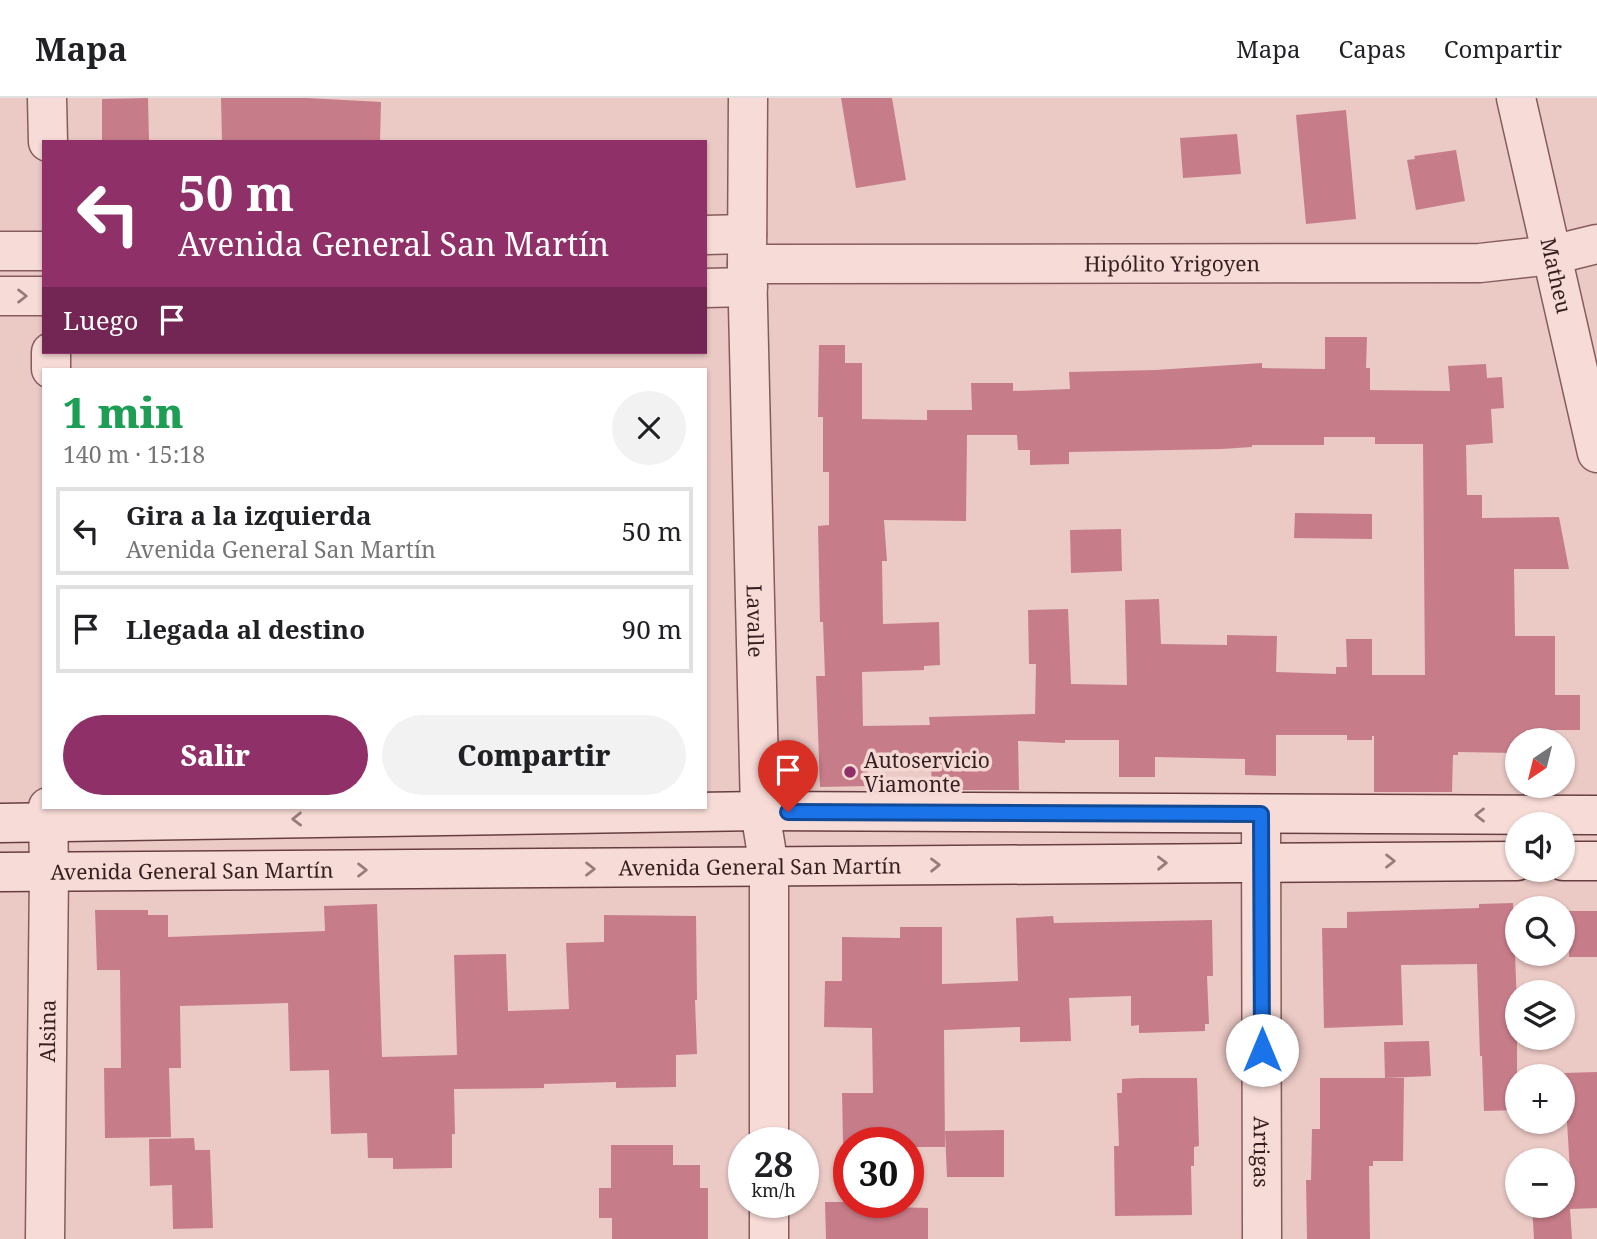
<!DOCTYPE html>
<html lang="es">
<meta charset="utf-8">
<style>
:root{--surface:#fff;--page:#f2f2f2;--text:#202124;--muted:#757577;--line:#e0e0e0;--accent:#903069}
body{margin:0;font-family:"Noto Serif",serif;background:var(--page);color:var(--text);height:100vh;display:flex;flex-direction:column;font-size:26px;white-space:nowrap}
*{box-sizing:border-box;margin:0}
p{font-size:23px;color:var(--muted)}
.icon{flex:none;width:38px;height:38px;fill:none;stroke:currentColor;stroke-width:2;stroke-linecap:round;stroke-linejoin:round}
.map{position:relative;flex:1;overflow:hidden}
.panel{position:absolute;left:42px;top:270px;width:665px;height:441px;display:flex;flex-direction:column;background:var(--surface);border-radius:0px;box-shadow:0 2px 5px #0004}
.panel>*{flex:none}
.top-card{position:absolute;left:42px;top:42px;width:665px;height:214px;border-radius:0px;box-shadow:0 2px 5px #0004;background:#903069;color:#fff;overflow:hidden}
.needle{width:46px;rotate:215deg}
.tools{position:absolute;left:1505px;top:630px;display:grid;gap:14px}
.tools a{display:grid;place-items:center;width:70px;height:70px;border-radius:50%;background:var(--surface);box-shadow:0 2px 5px #0004;font-size:35px}
.speed{position:absolute;left:728px;top:1029px;display:flex;gap:14px;font-size:35px;font-weight:700;text-align:center}
.speed>*{display:grid;place-content:center;width:91px;height:91px;border-radius:50%;background:var(--surface);box-shadow:0 2px 5px #0004;line-height:1}
.speed small{font-size:18px;font-weight:400}
.speed .limit{border:10px solid #d22;background:#fff;color:#111}
.pin{position:absolute;display:grid;place-items:center;width:60px;height:60px;color:#fff;margin:-72px -30px;border-radius:50% 50% 50% 0;rotate:-45deg;box-shadow:0 0 7px #0007}
.pin .icon{rotate:45deg}
.me{position:absolute;width:77px;margin:-38px;rotate:0deg;stroke-linejoin:round;filter:drop-shadow(0 0 5px #0008)}
.turn{display:flex;align-items:center;gap:24px;height:147px;padding:0 21px;font-size:32px}
.turn .icon{width:91px;height:91px;stroke-width:2.5}
.turn b{display:block;font-size:49px;line-height:60px}
.then{display:flex;align-items:center;height:66px;padding:0 21px;background:#0003;gap:14px;font-size:26px}
.round{display:grid;place-items:center;flex:none;width:74px;height:74px;border-radius:37px;background:var(--page)}
.head{display:flex;align-items:center;justify-content:space-between;height:119px;padding:0 21px}
h1{font-size:42px;font-weight:800;line-height:52px;color:#1e9e55}
.primary-button{display:flex;gap:14px;margin-top:auto;padding:14px 21px}
.primary-button a{flex:1;height:80px;border-radius:42px;background:var(--accent);color:#fff;font-size:28px;font-weight:800;line-height:80px;text-align:center}
.primary-button a+a{background:var(--page);color:var(--text)}
ul{padding:0;list-style:none}
li{display:flex;align-items:center;gap:21px;height:88px;margin:0 14px 10px;padding:0 7px;border:4px solid var(--line);border-radius:0px}
li div{flex:1}
li b{display:block;font-size:26px}
li em{font-style:normal}
header{display:flex;align-items:center;gap:42px;box-sizing:border-box;height:98px;padding:0 35px;background:var(--surface);border-bottom:2px solid var(--line)}
header strong{font-size:33px}
nav{display:flex;gap:38px;margin-inline-start:auto;font-size:24px}
.map>svg:first-child{display:block}
.building{fill:#c77d89;fill-rule:evenodd}
.lines{fill:none;stroke-linecap:round;stroke-linejoin:round}
.street-casing{stroke:#855c5e;stroke-width:41}
.secondary-casing{stroke:#673f42;stroke-width:41}
.street{stroke:#f7dbd7;stroke-width:38}
.secondary{stroke:#f7dbd7;stroke-width:38}
.oneway{stroke:#967d7c}
.route-casing{stroke:#114b97;stroke-width:18}
.route{stroke:#1a73e8;stroke-width:12}
.poi-dot{fill:#903069;stroke:#f3d8d4;stroke-width:2.5}
.labels{text-anchor:middle;dominant-baseline:central;stroke-width:7;stroke-linejoin:round;paint-order:stroke}
.street-label{font-size:21px;fill:#361f21;stroke:#f3d8d4}
.poi-label{font-size:21px;fill:#361f21;stroke:#f3d8d4;text-anchor:start}
</style>
<header>
<strong>Mapa</strong>
<nav><a>Mapa</a><a>Capas</a><a>Compartir</a></nav>
</header>
<div class="map">
<svg width="1597" height="1141" viewBox="0 0 1597 1141">
<rect width="100%" height="100%" fill="#ebc9c5"/>
<g class="building">
<polygon points="148,0 149,43 102,44 102,1"/>
<polygon points="221,0 307,0 381,4 380,44 222,44"/>
<polygon points="841,0 892,0 906,82 856,90"/>
<polygon points="1346,12 1356,121 1306,126 1296,17"/>
<polygon points="1237,36 1241,76 1183,80 1180,40"/>
<polygon points="1456,52 1465,103 1416,112 1407,62 1415,61 1414,58"/>
<path d="M1325 239H1367L1366 270H1370V292L1450 293 1448 268 1486 266 1487 280 1502 279 1504 310 1491 311 1493 345 1466 347 1467 397H1482V420L1559 419 1569 471H1514L1515 538H1555V597H1580V632H1526V642H1517V655L1458 654V657H1453L1452 694H1374V638H1372V642H1347V637H1276V678L1245 677V661L1155 659V679H1119V642H1065V645L1018 643 1019 692H932L931 666H867L868 688 820 689 816 578H825L823 524H820L818 428 829 427V374H823V319H818L819 247H845V265H862V321L927 322V312H972L971 285H1013V293L1070 291 1069 274 1156 272 1262 265V270L1325 271ZM967 337H1017L1018 352H1030V367L1069 366V354L1222 351 1252 349V347H1324V339H1375V346H1423L1425 577H1372V541H1346L1347 569H1336V576L1276 574 1277 538 1227 537V547L1161 546 1159 501 1125 502 1127 587 1071 586 1068 511 1028 512 1029 566H1036L1035 616 929 619 930 627 863 628 862 574 924 572V568L940 567 939 524 883 526 882 463H887L884 422 966 423Z"/>
<polygon points="1295,415 1372,416 1372,441 1294,440"/>
<polygon points="1121,431 1122,473 1071,475 1070,432"/>
<polygon points="1513,805 1517,907 1517,1012 1484,1013 1482,958 1480,958 1477,866 1401,867 1403,927 1324,930 1322,830 1347,830 1347,814 1479,810 1479,806"/>
<polygon points="377,806 382,959 457,957 454,857 506,856 508,913 569,911 566,845 604,844 604,817 696,818 697,902 695,902 697,956 676,957 676,989 616,990 616,984 544,986 544,990 454,991 455,1036 452,1036 452,1070 393,1071 393,1060 368,1060 367,1035 331,1036 329,972 290,973 288,905 180,908 181,970 169,970 171,1039 105,1040 104,970 121,970 120,872 97,872 95,812 148,812 148,817 168,817 168,839 325,833 324,808"/>
<polygon points="1568,813 1597,813 1597,859 1569,859"/>
<polygon points="1053,818 1054,825 1212,822 1213,878 1207,878 1209,926 1205,926 1205,933 1139,935 1139,927 1131,928 1131,898 1069,900 1071,943 1020,944 1020,929 944,932 945,1049 908,1049 908,1045 843,1045 842,995 873,995 872,930 824,929 825,883 842,883 842,839 900,840 900,829 942,829 942,886 1018,883 1016,820"/>
<polygon points="1429,943 1431,978 1385,980 1384,944"/>
<polygon points="1597,974 1597,1110 1570,1111 1572,1141 1534,1141 1532,1108 1563,1108 1563,1073 1570,1073 1564,975"/>
<polygon points="1139,980 1197,980 1199,1048 1194,1049 1194,1068 1191,1068 1192,1117 1115,1118 1114,1048 1119,1048 1117,995 1122,995 1122,981"/>
<polygon points="1320,980 1404,980 1403,1063 1373,1063 1373,1068 1369,1068 1370,1141 1307,1141 1306,1082 1311,1082 1312,1031 1320,1031"/>
<polygon points="1004,1032 1004,1079 947,1079 945,1033"/>
<polygon points="194,1040 195,1052 210,1052 213,1130 173,1131 172,1087 150,1088 149,1041"/>
<polygon points="611,1047 673,1047 673,1067 700,1067 700,1090 708,1090 708,1141 612,1141 612,1120 599,1120 599,1090 611,1090"/>
<polygon points="825,1104 890,1104 890,1109 928,1110 928,1141 826,1141"/>
</g>
<g class="lines">
<defs>
<g id="street">
<polyline points="47,0 48,44"/>
<path id="s1" d="M748 0 747 166 760 713 769 769V1045"/>
<path id="s2" d="M1516 0 1597 355"/>
<polyline points="705,137 747,136"/>
<polyline points="0,153 44,153"/>
<path id="s3" d="M747 166 1480 165 1552 157 1597 146"/>
<polyline points="705,190 748,189"/>
<polyline points="0,198 44,198"/>
<polyline points="51,271 51,254"/>
<path id="s4" d="M1261 716 1262 1141"/>
<polyline points="769,1104 769,1141"/>
<path id="s5" d="M45 1141 49 774 48 709"/>
</g>
<g id="secondary">
<polyline points="0,725 760,713 1597,717"/>
<polyline points="1563,763 1597,763"/>
<path id="s6" d="M0 774 1517 763"/>
</g>
</defs>
<use href="#street" class="street-casing"/>
<use href="#secondary" class="secondary-casing"/>
<use href="#street" class="street"/>
<use href="#secondary" class="secondary"/>
</g>
<defs><path id="oneway-chevron" d="M-2-3.5L2.5 0L-2 3.5" fill="none" stroke-width="1.6" stroke-linecap="round" stroke-linejoin="round" transform="scale(1.75)"/></defs>
<g class="oneway">
<use href="#oneway-chevron" transform="translate(22 198)"/>
<use href="#oneway-chevron" transform="translate(1480 717) rotate(-180)"/>
<use href="#oneway-chevron" transform="translate(297 721) rotate(179)"/>
<use href="#oneway-chevron" transform="translate(1390 763)"/>
<use href="#oneway-chevron" transform="translate(1162 765) rotate(-1)"/>
<use href="#oneway-chevron" transform="translate(935 767) rotate(-1)"/>
<use href="#oneway-chevron" transform="translate(590 771)"/>
<use href="#oneway-chevron" transform="translate(362 772)"/>
</g>
<g class="lines">
<defs>
<polyline id="route" points="788,714 1261,716 1262,952"/>
</defs>
<use href="#route" class="route-casing"/>
<use href="#route" class="route"/>
</g>
<circle class="poi-dot" cx="850" cy="674" r="7"/>
<g class="labels">
<g class="street-label">
<text stroke="none"><textPath href="#s3" startOffset="425">Hipólito Yrigoyen</textPath></text>
<text stroke="none"><textPath href="#s2" startOffset="182">Matheu</textPath></text>
<text stroke="none"><textPath href="#s1" startOffset="523">Lavalle</textPath></text>
<text stroke="none"><textPath href="#s6" startOffset="760">Avenida General San Martín</textPath></text>
<text stroke="none"><textPath href="#s6" startOffset="192">Avenida General San Martín</textPath></text>
<text stroke="none"><textPath href="#s5" startOffset="208">Alsina</textPath></text>
<text stroke="none"><textPath href="#s4" startOffset="338">Artigas</textPath></text>
</g>
<g class="poi-label">
<text x="864" y="662">Autoservicio<tspan x="864" dy="24">Viamonte</tspan></text>
</g>
</g>
</svg>
<div class="tools">
<a><svg class="needle" viewBox="-14 -14 28 28"><path d="M0-13l5 13h-10z" fill="#e53935"/><path d="M0 13l5-13h-10z" fill="#757577"/></svg></a>
<a><svg class="icon" aria-label="sound" viewBox="0 0 24 24"><path d="M4 9h4l5-4v14l-5-4H4zM17 9q2 3 0 6"/></svg></a>
<a><svg class="icon" aria-label="search" viewBox="0 0 24 24"><circle cx="10" cy="10" r="6"/><path d="M15 15l6 6"/></svg></a>
<a><svg class="icon" aria-label="layers" viewBox="0 0 24 24"><path d="M12 4l9 5-9 5-9-5zM3 14l9 5 9-5"/></svg></a>
<a>+</a>
<a>−</a>
</div>
<div class="speed"><div>28<small>km/h</small></div><div class="limit">30</div></div>
<div class="pin" style="left:788px;top:714px;background:#d93025"><svg class="icon" aria-label="arrive" viewBox="0 0 24 24"><path d="M6 21V4h12l-3 4 3 4H6"/></svg></div>
<svg class="me" style="left:1262px;top:952px" viewBox="-20 -20 40 40"><circle r="19" fill="#fff"/><path d="M0-13L10 11 0 6-10 11z" fill="#1a73e8"/></svg>
<div class="top-card">
<div class="turn"><svg class="icon" aria-label="left" viewBox="0 0 24 24"><path d="M17 20v-9H6M10 6l-5 5 5 5"/></svg><div><b>50 m</b>Avenida General San Martín</div></div>
<div class="then">Luego<svg class="icon" aria-label="arrive" viewBox="0 0 24 24"><path d="M6 21V4h12l-3 4 3 4H6"/></svg></div>
</div>
<section class="panel">
<div class="head"><div><h1>1 min</h1><p>140 m · 15:18</p></div><a class="round"><svg class="icon" aria-label="close" viewBox="0 0 24 24"><path d="M6 6l12 12M18 6L6 18"/></svg></a></div>
<ul>
<li><svg class="icon" aria-label="left" viewBox="0 0 24 24"><path d="M17 20v-9H6M10 6l-5 5 5 5"/></svg><div><b>Gira a la izquierda</b><p>Avenida General San Martín</p></div><em>50 m</em></li>
<li><svg class="icon" aria-label="arrive" viewBox="0 0 24 24"><path d="M6 21V4h12l-3 4 3 4H6"/></svg><div><b>Llegada al destino</b></div><em>90 m</em></li>
</ul>
<div class="primary-button"><a>Salir</a><a>Compartir</a></div>
</section>
</div>
